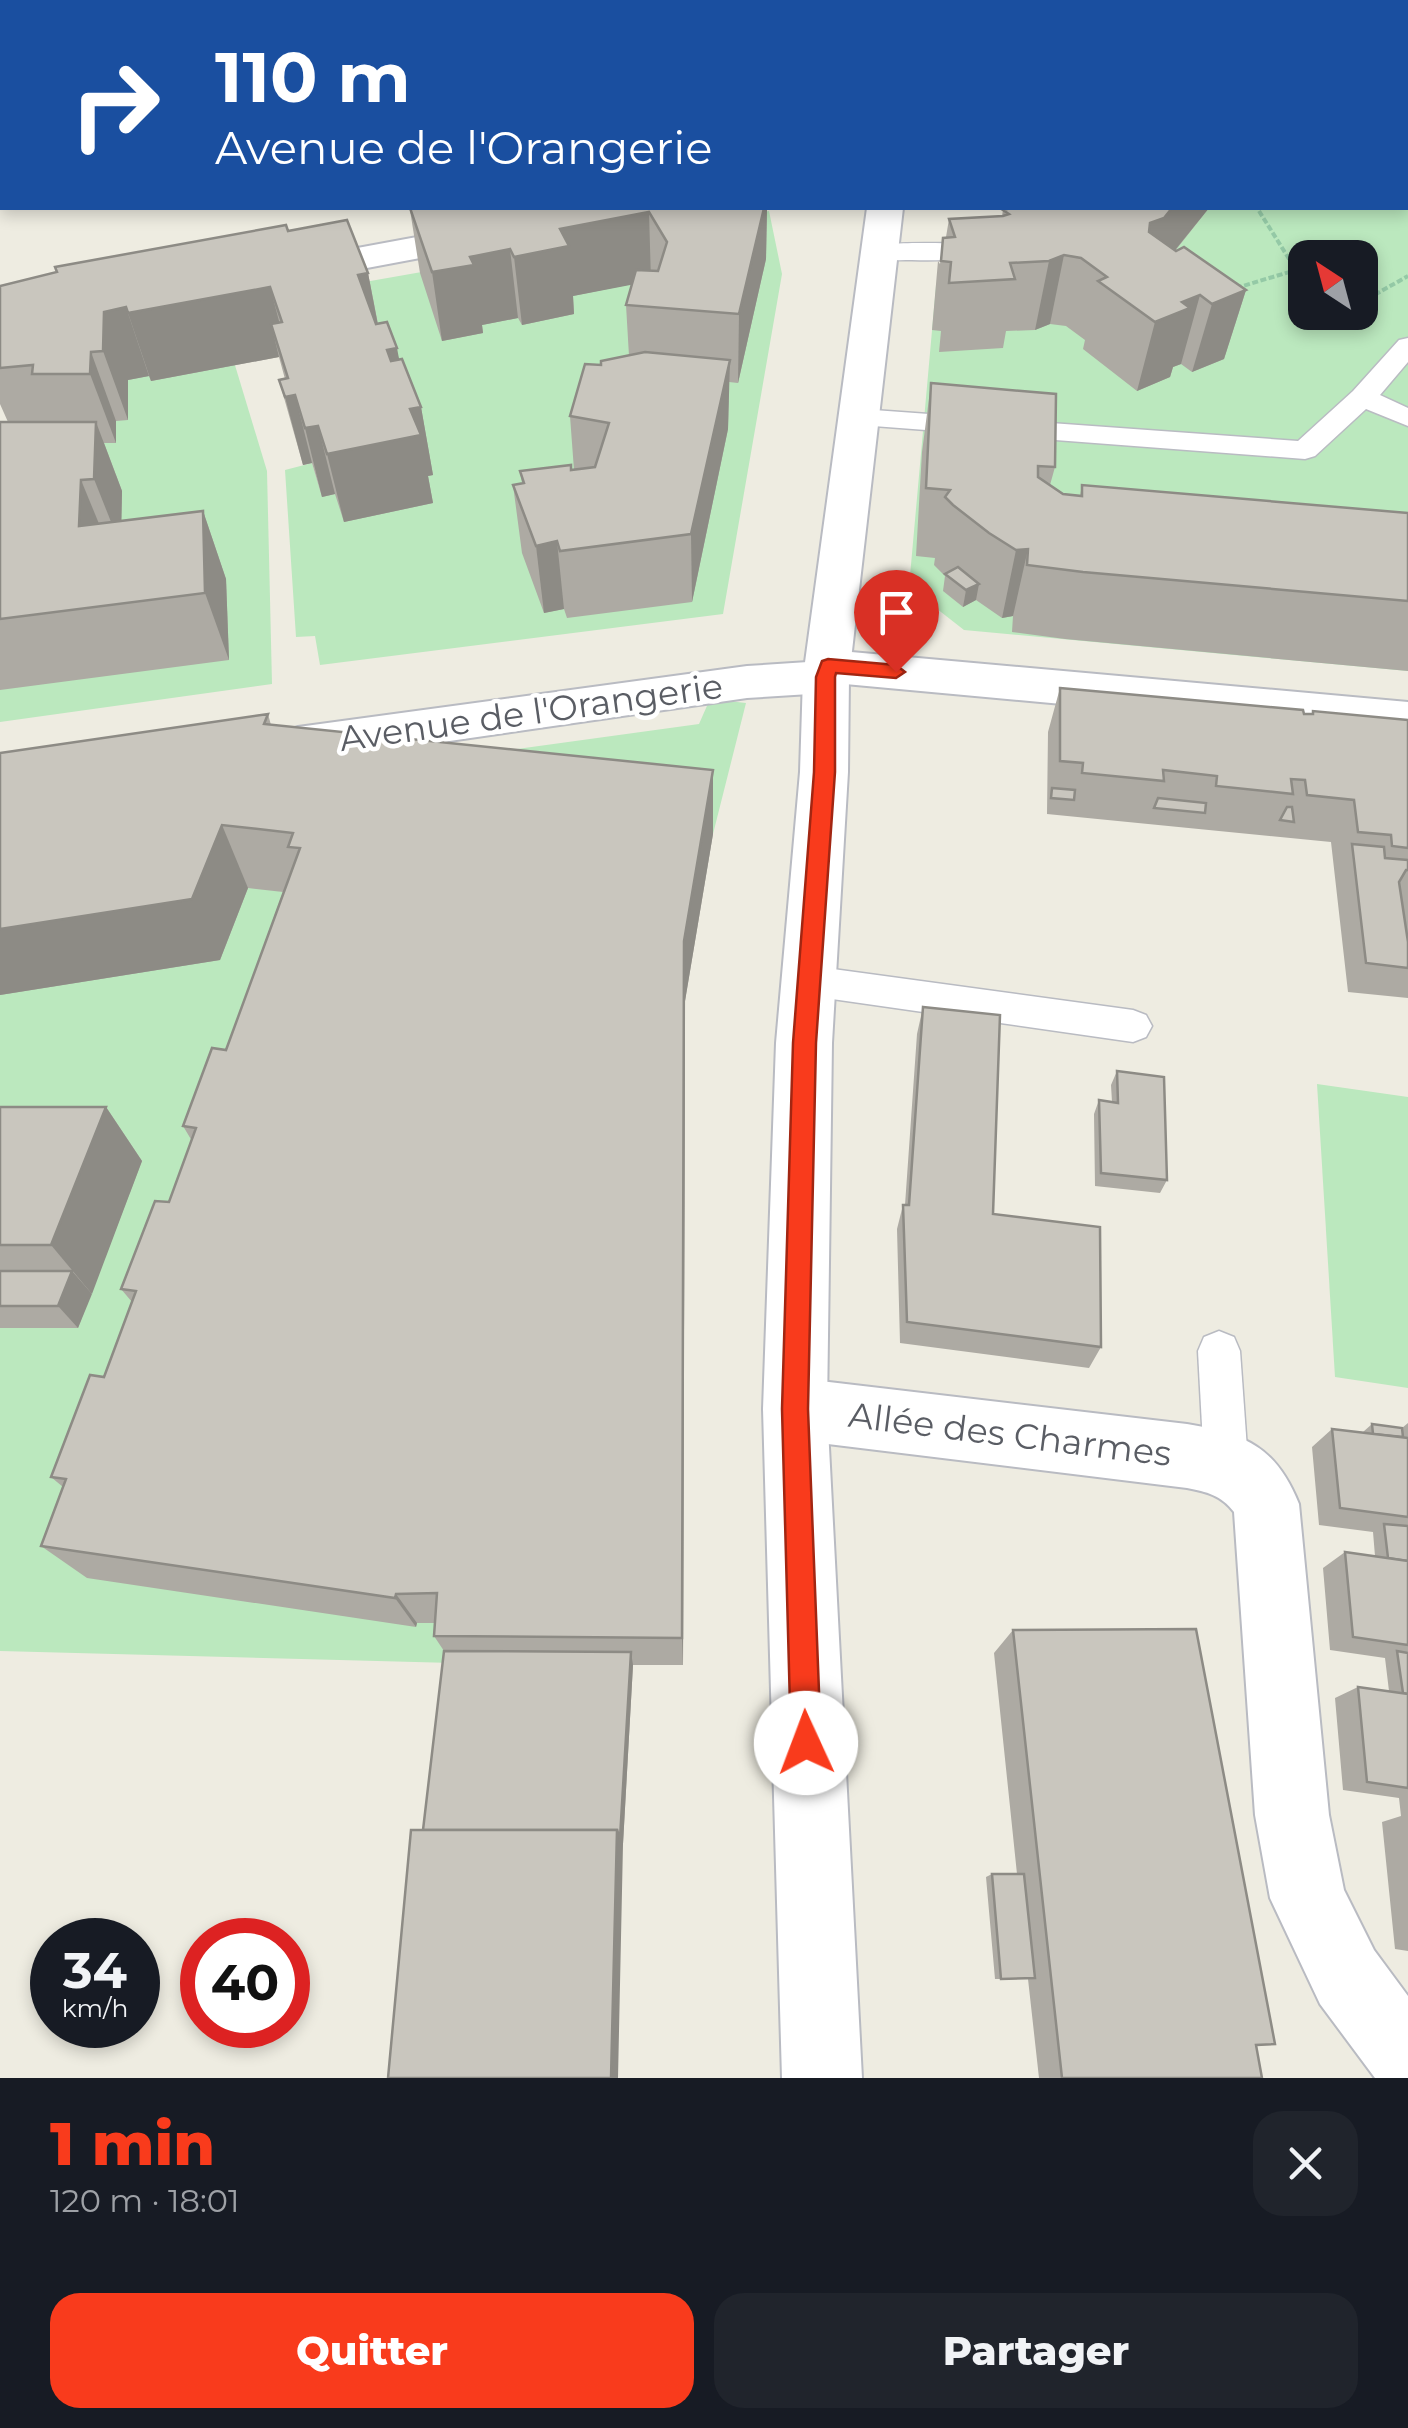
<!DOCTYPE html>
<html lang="fr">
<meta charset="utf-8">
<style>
:root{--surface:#171b24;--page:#20242c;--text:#f1f3f6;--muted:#9ea1a6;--accent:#f93b1c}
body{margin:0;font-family:Montserrat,sans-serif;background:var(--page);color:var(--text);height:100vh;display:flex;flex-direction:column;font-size:38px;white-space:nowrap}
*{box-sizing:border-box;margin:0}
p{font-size:32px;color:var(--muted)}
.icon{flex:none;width:55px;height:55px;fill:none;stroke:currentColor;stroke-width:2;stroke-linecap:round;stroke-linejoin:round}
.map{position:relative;height:2078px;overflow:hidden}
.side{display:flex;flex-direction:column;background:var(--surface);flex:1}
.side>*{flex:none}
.top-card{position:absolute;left:0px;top:0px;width:1410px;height:210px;box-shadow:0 5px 15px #0003;background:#1a4fa0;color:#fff;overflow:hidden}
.needle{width:65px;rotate:324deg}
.buttons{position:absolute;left:1288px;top:240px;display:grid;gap:20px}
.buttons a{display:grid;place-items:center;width:90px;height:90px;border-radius:20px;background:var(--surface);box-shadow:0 5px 15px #0003;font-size:50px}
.speed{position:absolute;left:30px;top:1918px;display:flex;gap:20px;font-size:50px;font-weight:700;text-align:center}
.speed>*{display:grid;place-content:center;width:130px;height:130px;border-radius:50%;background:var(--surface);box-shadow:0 5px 15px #0003;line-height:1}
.speed small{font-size:25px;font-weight:400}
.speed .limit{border:15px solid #d22;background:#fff;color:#111}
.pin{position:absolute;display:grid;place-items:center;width:85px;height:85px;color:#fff;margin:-102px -42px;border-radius:50% 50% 50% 0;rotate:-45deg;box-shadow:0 0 10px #0007}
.pin .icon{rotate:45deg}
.me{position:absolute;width:110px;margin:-55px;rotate:358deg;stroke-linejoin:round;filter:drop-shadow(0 0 8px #0008)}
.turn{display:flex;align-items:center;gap:35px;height:210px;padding:0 50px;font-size:45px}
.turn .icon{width:130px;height:130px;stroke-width:2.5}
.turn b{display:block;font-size:70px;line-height:85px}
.round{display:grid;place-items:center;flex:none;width:105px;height:105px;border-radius:30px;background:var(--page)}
.overview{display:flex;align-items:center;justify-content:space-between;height:170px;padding:0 50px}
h1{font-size:60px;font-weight:800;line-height:75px;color:var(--accent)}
.button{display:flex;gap:20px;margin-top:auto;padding:20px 50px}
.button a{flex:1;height:115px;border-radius:30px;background:var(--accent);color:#fff;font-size:40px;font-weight:800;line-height:115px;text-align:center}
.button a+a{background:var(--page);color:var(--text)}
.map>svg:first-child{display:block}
.green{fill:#bbe8be;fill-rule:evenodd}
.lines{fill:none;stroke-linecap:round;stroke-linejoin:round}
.service-casing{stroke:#b9bbc2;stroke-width:3}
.minor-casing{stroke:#b9bbc2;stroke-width:4}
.tertiary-casing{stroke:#b9bbc2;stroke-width:4}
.path{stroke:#94c9a6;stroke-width:4;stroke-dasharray:6 2.5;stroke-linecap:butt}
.service{fill:#fff;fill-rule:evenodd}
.minor{fill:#fff;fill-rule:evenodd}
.tertiary{fill:#fff;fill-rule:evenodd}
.wall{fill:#adaaa3}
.shaded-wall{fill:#8d8b85}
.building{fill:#c9c6be;stroke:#8d8b85;stroke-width:2.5}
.route{fill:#f93b1c;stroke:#a22612;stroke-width:2.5}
.labels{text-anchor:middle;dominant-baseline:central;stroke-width:9;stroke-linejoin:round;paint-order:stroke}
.street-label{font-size:35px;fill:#5a5d64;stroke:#fff}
</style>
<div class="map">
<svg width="1408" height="2078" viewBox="0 0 1408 2078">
<rect width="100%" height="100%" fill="#eeece1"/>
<g class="green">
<path d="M961 0H1408V671L964 630 909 587 936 286 1113 208H1408V2ZM1305 258H1360V312H1305Z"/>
<polygon points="769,211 782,274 723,614 320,665 315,636 296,637 285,470 312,463 322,496 335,494 302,293"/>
<polygon points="218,309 267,471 272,684 0,722 0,503 18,322"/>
<polygon points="710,699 746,703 713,834 248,887 315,896 456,1623 453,1663 0,1651 0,824 290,780 699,724"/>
<polygon points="1317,1084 1408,1097 1408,1388 1335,1377"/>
</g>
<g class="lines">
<defs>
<g id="service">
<rect x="1312" y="0" width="20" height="2"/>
<path d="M1044 208H1070C1034 255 967 262 912 260 897 260 878 262 868 251 879 238 952 246 975 242 1001 238 1024 225 1044 208Z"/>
<polygon points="1408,338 1408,362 1380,395 1408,408 1408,426 1366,409 1315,456 1305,459 860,425 846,417 860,409 1298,441 1353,391 1399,340"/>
<polygon points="811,966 1133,1010 1146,1015 1152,1026 1146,1037 1133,1042 811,996 798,992 793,981 798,970"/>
<polygon points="1219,1331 1234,1337 1240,1351 1248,1463 1242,1479 1226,1485 1210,1479 1204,1463 1198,1351 1204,1337"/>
</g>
<g id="minor">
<polygon points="574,208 646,208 640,215 628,219 287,283 274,280 269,272 274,264 287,261"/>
<polygon points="829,650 1408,702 1408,736 845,684 842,689 826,693 747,698 298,763 281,757 274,745 281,733 298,727 747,666 808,662 813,655"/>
<path d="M795 1378 1187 1424C1246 1434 1276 1447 1299 1504L1329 1815 1344 1890 1374 1950 1408 1996V2078H1375L1320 2004 1270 1898 1255 1815 1234 1512C1221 1495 1207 1492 1187 1488L795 1440 772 1431 763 1409 772 1387Z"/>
</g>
<polygon id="tertiary" points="867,208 903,208 849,677 848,772 832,1043 827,1409 862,2078 782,2078 763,1409 776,1043 800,772 803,677"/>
</defs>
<use href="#service" class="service-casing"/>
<use href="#minor" class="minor-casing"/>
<use href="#tertiary" class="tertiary-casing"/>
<g class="path">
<polyline points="1128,2 1133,0"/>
<polyline points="1259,211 1296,270 1305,275"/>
<polyline points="1236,288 1296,270"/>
<polyline points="1360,303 1376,317"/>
<polyline points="1360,303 1408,276"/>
</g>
<use href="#service" class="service"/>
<use href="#minor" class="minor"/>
<use href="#tertiary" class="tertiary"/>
</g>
<g class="wall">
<polygon points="0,0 2,2 2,59 0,59"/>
<polygon points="92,0 259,0 257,2 104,2 105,1"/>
<polygon points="311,0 415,0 414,2 311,2"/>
<polygon points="499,0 590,0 589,2 499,2"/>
<polygon points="680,0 804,0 803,2 680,2"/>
<polygon points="382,208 767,208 766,259 738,383 729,382 728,429 692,602 567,618 564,609 544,613 522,553 513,485 522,483 520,471 574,470 570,416 601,365 629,356 626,305 632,284 573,296 574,314 522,325 518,318 482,325 483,333 442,341 420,273 410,210"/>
<polygon points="1011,208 1209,208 1175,251 1246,290 1224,359 1192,372 1181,364 1173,367 1170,377 1137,391 1083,349 1085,340 1066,326 1050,324 1035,330 1006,331 1003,348 939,352 941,331 932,330 938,261 940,264 943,238 946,237 949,219 1002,216 1003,210"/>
<polygon points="288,231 368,273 378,324 399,360 421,407 433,475 428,476 433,503 344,522 335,494 322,497 312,463 303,465 279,380 285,379 279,357 151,381 149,376 128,380 128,420 116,421 116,443 104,443 122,491 121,521 203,511 226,579 229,660 0,690 0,422 8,422 0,404 0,286"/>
<polygon points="931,383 1055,467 1050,485 1063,494 1080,496 1082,485 1408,513 1408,671 1065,639 1012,632 1013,616 1002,618 976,600 963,607 943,591 945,576 934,565 935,558 916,556 922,452"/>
<polygon points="1060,688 1304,714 1312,714 1313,711 1408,720 1408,998 1348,992 1331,842 1047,814 1048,732"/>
<polygon points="268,714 271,725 713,770 713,834 685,1001 683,1665 633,1665 623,1844 423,1830 444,1651 434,1636 435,1623 417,1623 416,1627 87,1578 41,1546 63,1487 51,1477 104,1377 132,1302 121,1289 169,1202 192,1141 183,1126 226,1050 283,892 248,888 220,960 0,995 0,753"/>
<polygon points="923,1007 993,1214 1101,1347 1089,1368 900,1343 897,1229 903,1205 905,1205 917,1034"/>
<polygon points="1117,1071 1167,1180 1160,1193 1095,1186 1094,1114 1099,1100 1112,1102 1111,1085"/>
<polygon points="0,1107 106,1107 142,1161 78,1328 0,1328"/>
<polygon points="1408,1423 1408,1951 1395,1949 1382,1822 1401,1816 1399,1798 1343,1790 1335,1698 1358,1687 1389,1691 1385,1658 1330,1650 1323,1568 1345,1552 1375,1556 1373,1532 1319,1525 1312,1447 1332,1429 1363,1432 1372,1424 1402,1428"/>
<polygon points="1013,1630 1256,2045 1262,2078 1039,2078 1028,1979 995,1979 986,1877 992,1874 1017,1874 994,1653"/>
</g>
<g class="shaded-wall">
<polygon points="0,0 25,0 26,2 2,2 2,48 0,41"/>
<polygon points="200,0 213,0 214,2 198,2"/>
<polygon points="391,0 415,0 414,2 391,2"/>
<polygon points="788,0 804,0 803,2 788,2"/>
<polygon points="2,71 2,170 0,174 0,74"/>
<polygon points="764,208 767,208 766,259 738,383 739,314"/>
<polygon points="1172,208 1209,208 1146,286 1133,291 1150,223"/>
<polygon points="649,212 651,281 573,296 574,314 522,325 514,257 560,229"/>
<polygon points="510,249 518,318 482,325 483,333 442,341 432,272 470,257"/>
<polygon points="1064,255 1050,324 1035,330 1049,261"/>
<polygon points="368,273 381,341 358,275"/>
<polygon points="270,287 288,355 271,324 279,357 151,381 128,313"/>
<polygon points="1246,290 1224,359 1192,372 1212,304"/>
<polygon points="1200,295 1181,364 1173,367 1170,377 1137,391 1155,322 1182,302"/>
<polygon points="126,307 149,376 128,380 128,420 103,351 104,312"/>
<polygon points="397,348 410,416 387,350"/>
<polygon points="91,352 116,421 116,443 90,374"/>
<polygon points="730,360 728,429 692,602 691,534"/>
<polygon points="295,395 312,463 303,465 285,397"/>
<polygon points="421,407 433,475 428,476 433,503 344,522 327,454 410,409"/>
<polygon points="96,422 122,491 121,547 94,479"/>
<polygon points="318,426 335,494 322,497 305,428"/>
<polygon points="81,480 109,548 79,526"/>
<polygon points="203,511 226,579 229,660 205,593"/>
<polygon points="557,541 564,609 544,613 536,546"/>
<polygon points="1028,549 1013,616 1002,618 1016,550"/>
<polygon points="979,584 976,600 963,607 966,590"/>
<polygon points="713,770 713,834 685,1001 683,1665 682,1638 684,941"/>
<polygon points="222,825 248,888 220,960 0,995 0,929"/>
<polygon points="106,1107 142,1161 92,1294 51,1245"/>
<polygon points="72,1271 92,1294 78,1328 58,1306"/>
<polygon points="396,1594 417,1623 416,1627 395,1598"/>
<polygon points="631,1652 633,1665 623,1844 618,2078 611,2078 617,1830"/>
</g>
<g class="building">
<polygon points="105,0 200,0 198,2 104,2"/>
<polygon points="680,0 731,0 730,2 680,2"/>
<polygon points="963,0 1072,0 1077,2 963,2"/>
<polygon points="410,208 764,208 739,314 626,305 636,270 658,271 667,242 649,212 560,229 569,246 514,257 510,249 470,257 474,265 432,272"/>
<polygon points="1011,208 1172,208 1164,218 1150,223 1149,232 1176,251 1184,247 1246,290 1212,304 1200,295 1182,302 1190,308 1155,322 1098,281 1107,277 1081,258 1064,255 1049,261 1010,263 1015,279 949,283 951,262 941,261 943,238 955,237 949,219 1003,216 1009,214 1003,210"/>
<polygon points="347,220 368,273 358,275 376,324 387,322 397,348 387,350 391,361 402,359 421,407 410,409 421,435 327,454 318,426 305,428 295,395 285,397 279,380 288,378 271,324 282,322 270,287 128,313 126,307 104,312 103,351 91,352 90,374 32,374 33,365 0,368 0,286 57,272 55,267 286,225 288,231"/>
<polygon points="645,352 730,360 691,534 560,551 557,541 536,546 513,485 524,483 520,471 571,465 571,470 595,467 609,423 570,416 585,364 601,365 601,361"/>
<polygon points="931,383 1056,394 1055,467 1038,466 1038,477 1063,494 1082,496 1082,485 1408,513 1408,601 1083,572 1027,565 1028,549 1016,550 989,533 953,505 945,497 950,490 926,488"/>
<polygon points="0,422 96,422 94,479 81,480 79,526 203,511 205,593 0,619"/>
<polygon points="958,567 979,584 966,590 945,574"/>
<polygon points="1060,688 1303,710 1304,714 1313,714 1313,711 1408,720 1408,848 1392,846 1391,835 1358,832 1354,800 1307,795 1305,780 1291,779 1293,794 1216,786 1217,776 1163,770 1164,781 1082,773 1083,763 1060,761"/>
<polygon points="268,714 264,724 713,770 684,941 682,1638 434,1636 437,1593 396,1594 395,1598 41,1546 66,1479 51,1477 90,1375 104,1377 136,1291 121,1289 155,1201 169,1202 196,1128 183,1126 212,1048 226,1050 300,848 288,847 293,833 222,825 192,899 0,929 0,753"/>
<polygon points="1052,788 1075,790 1074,800 1051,798"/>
<polygon points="1158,798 1206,803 1205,813 1154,808"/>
<polygon points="1287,807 1292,807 1294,822 1280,820"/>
<polygon points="1352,844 1384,847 1385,858 1408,860 1408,870 1406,870 1399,882 1408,942 1408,968 1366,963"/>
<polygon points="923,1007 1000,1015 993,1214 1100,1227 1101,1347 907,1322 903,1205 909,1205"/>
<polygon points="1117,1071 1164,1077 1167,1180 1101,1173 1099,1100 1118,1103"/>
<polygon points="0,1107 106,1107 51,1245 0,1245"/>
<polygon points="0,1271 72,1271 58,1306 0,1306"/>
<polygon points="1372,1424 1402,1428 1403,1437 1373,1434"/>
<polygon points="1332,1429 1408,1438 1408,1517 1340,1508"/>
<polygon points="1384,1524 1408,1526 1408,1561 1388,1558"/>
<polygon points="1345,1552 1408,1561 1408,1645 1353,1637"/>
<polygon points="1196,1629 1275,2044 1256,2045 1262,2078 1062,2078 1013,1630"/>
<polygon points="444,1651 631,1652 620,1838 617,1830 423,1830"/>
<polygon points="1397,1651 1408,1653 1408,1694 1403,1693"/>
<polygon points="1358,1687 1408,1694 1408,1788 1367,1782"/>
<polygon points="411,1830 617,1830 611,2078 388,2078"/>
<polygon points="992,1874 1024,1874 1035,1978 1001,1979"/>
</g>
<polygon class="route" points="828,659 896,665 905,672 896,678 836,673 835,677 835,772 816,1043 808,1409 821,1743 816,1753 806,1758 795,1753 791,1743 782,1409 793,1043 814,772 816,677 822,661"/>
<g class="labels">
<g class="street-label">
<text transform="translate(531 712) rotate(-8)">Avenue de l'Orangerie</text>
<text transform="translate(1010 1434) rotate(7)">Allée des Charmes</text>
</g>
</g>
</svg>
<div class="buttons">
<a><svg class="needle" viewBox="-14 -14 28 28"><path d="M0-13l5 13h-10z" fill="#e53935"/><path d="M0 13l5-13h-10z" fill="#9ea1a6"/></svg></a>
</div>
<div class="speed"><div>34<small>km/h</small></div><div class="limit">40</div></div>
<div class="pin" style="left:896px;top:672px;background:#d93025"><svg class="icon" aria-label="arrive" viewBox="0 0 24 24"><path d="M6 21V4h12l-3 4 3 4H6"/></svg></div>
<svg class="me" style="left:806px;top:1743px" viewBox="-20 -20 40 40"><circle r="19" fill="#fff"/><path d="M0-13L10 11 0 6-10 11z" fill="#f93b1c"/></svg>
<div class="top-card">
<div class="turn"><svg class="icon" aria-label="right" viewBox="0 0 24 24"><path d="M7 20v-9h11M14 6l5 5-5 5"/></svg><div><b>110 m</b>Avenue de l'Orangerie</div></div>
</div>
</div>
<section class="side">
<div class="overview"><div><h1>1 min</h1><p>120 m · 18:01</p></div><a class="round"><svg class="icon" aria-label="close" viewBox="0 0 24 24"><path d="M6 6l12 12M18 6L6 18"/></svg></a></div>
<div class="button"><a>Quitter</a><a>Partager</a></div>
</section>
